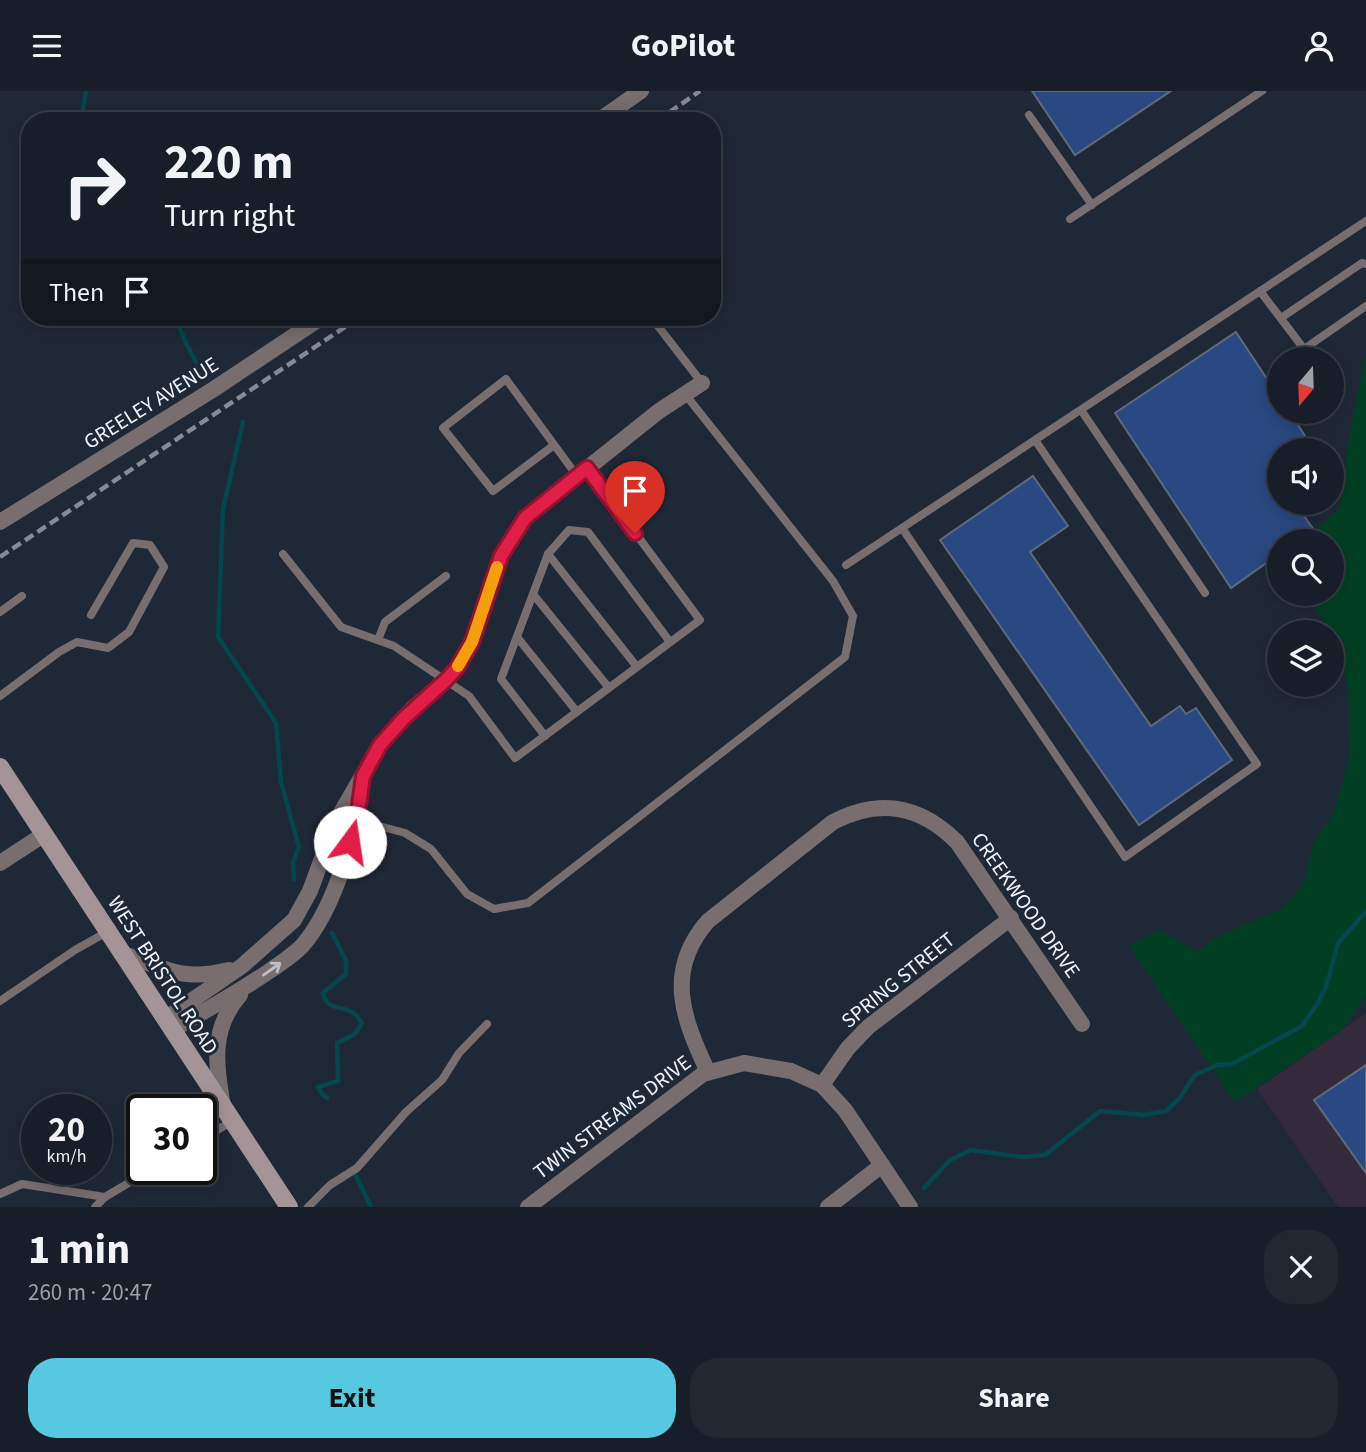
<!DOCTYPE html>
<meta charset="utf-8">
<style>
:root{--surface:#171e29;--page:#202731;--text:#f1f3f6;--muted:#9ea2a8;--line:#363c46;--accent:#56c9e1}
body{margin:0;font-family:"Source Sans 3",sans-serif;background:var(--page);color:var(--text);height:100vh;display:flex;flex-direction:column;font-size:26px;white-space:nowrap}
*{box-sizing:border-box;margin:0}
p{font-size:23px;color:var(--muted)}
.icon{flex:none;width:38px;height:38px;fill:none;stroke:currentColor;stroke-width:2;stroke-linecap:round;stroke-linejoin:round}
.map{position:relative;height:1116px;overflow:hidden}
.side{display:flex;flex-direction:column;background:var(--surface);flex:1}
.side>*{flex:none}
.banner{position:absolute;left:21px;top:21px;width:700px;height:214px;border-radius:28px;box-shadow:0 4px 18px #0003,0 0 0 2px var(--line);background:#171e29;color:var(--text);overflow:hidden}
.needle{width:46px;rotate:199deg}
.fabs{position:absolute;left:1267px;top:256px;display:grid;gap:14px}
.fabs a{display:grid;place-items:center;width:77px;height:77px;border-radius:50%;background:var(--surface);box-shadow:0 4px 18px #0003,0 0 0 2px var(--line);font-size:35px}
.speed{position:absolute;left:21px;top:1003px;display:flex;gap:14px;font-size:35px;font-weight:700;text-align:center}
.speed>*{display:grid;place-content:center;width:91px;height:91px;border-radius:50%;background:var(--surface);box-shadow:0 4px 18px #0003,0 0 0 2px var(--line);line-height:1}
.speed small{font-size:18px;font-weight:400}
.speed .limit{border:4px solid #111;border-radius:10px;background:#fff;color:#111}
.pin{position:absolute;display:grid;place-items:center;width:60px;height:60px;color:#fff;margin:-72px -30px;border-radius:50% 50% 50% 0;rotate:-45deg;box-shadow:0 0 7px #0007}
.pin .icon{rotate:45deg}
.me{position:absolute;width:77px;margin:-38px;rotate:14deg;stroke-linejoin:round;filter:drop-shadow(0 0 5px #0008)}
.turn{display:flex;align-items:center;gap:24px;height:147px;padding:0 28px;font-size:32px}
.turn .icon{width:91px;height:91px;stroke-width:2.5}
.turn b{display:block;font-size:49px;line-height:60px}
.then{display:flex;align-items:center;height:66px;padding:0 28px;background:#0003;gap:14px;font-size:26px}
.round{display:grid;place-items:center;flex:none;width:74px;height:74px;border-radius:28px;background:var(--page)}
.headline{display:flex;align-items:center;justify-content:space-between;height:119px;padding:0 28px}
h1{font-size:42px;font-weight:700;line-height:52px}
.cta{display:flex;gap:14px;margin-top:auto;padding:14px 28px}
.cta a{flex:1;height:80px;border-radius:28px;background:var(--accent);color:#111;font-size:28px;font-weight:700;line-height:80px;text-align:center}
.cta a+a{background:var(--page);color:var(--text)}
header{display:flex;justify-content:space-between;align-items:center;height:91px;padding:0 28px;background:var(--surface);font-size:32px;font-weight:700}
.map>svg:first-child{display:block}
.industrial{fill:#332b3b}
.green{fill:#003f23}
.lines{fill:none;stroke-linecap:round;stroke-linejoin:round}
.stream{stroke:#04474e;stroke-width:4.5}
.building{fill:#2a4982;stroke:#5e697b;stroke-width:2}
.service{stroke:#786d6f;stroke-width:8}
.minor{stroke:#786d6f;stroke-width:16}
.secondary{stroke:#a59497;stroke-width:18}
.rail{stroke:#848b97;stroke-width:4.5;stroke-dasharray:10 5;stroke-linecap:butt}
.oneway{stroke:#c0bfc4}
.route-casing{stroke:#92132f;stroke-width:18}
.route{stroke:#e11d48;stroke-width:12}
.slow{stroke:#f59e0b;stroke-width:12}
.labels{text-anchor:middle;dominant-baseline:central;stroke-width:6;stroke-linejoin:round;paint-order:stroke}
.street-label{font-size:21px;fill:#f0f5fd;stroke:#1f2837}
</style>
<header><svg class="icon" aria-label="menu" viewBox="0 0 24 24"><path d="M4 6h16M4 12h16M4 18h16"/></svg>GoPilot<svg class="icon" aria-label="person" viewBox="0 0 24 24"><circle cx="12" cy="8" r="4"/><path d="M4 21q1-7 8-7t8 7"/></svg></header>
<div class="map">
<svg width="1366" height="1116" viewBox="0 0 1366 1116">
<rect width="100%" height="100%" fill="#1f2837"/>
<polygon class="industrial" points="1366,922 1366,1116 1338,1116 1257,998"/>
<polygon class="green" points="1366,261 1366,904 1342,939 1235,1011 1129,855 1160,839 1197,861 1217,846 1281,818 1304,792 1314,751 1334,722 1350,665 1348,596 1332,541 1304,502 1332,502 1332,450 1300,450 1339,419 1347,358"/>
<g class="lines">
<g class="stream">
<polyline points="81,30 86,0"/>
<polyline points="175,226 186,252 205,288"/>
<polyline points="243,331 223,418 218,546 276,632 281,691 299,756 293,771 294,788"/>
<path d="M327 1007 322 1003 318 996 338 990 337 952 355 943 362 932C359 929 358 925 355 923 343 914 326 920 323 902L346 883V870L332 842"/>
<polyline points="356,1085 371,1116"/>
<polyline points="924,1097 950,1069 971,1059 1022,1066 1045,1064 1100,1020 1143,1024 1166,1020 1179,1008 1195,984 1217,974 1232,973 1302,935 1318,912 1327,893 1338,852 1366,821"/>
</g>
</g>
<g class="building">
<polygon points="1032,0 1171,0 1075,64"/>
<polygon points="1236,241 1279,306 1279,320 1289,320 1314,359 1279,359 1279,411 1294,411 1314,439 1299,450 1279,450 1279,463 1231,497 1115,322"/>
<polygon points="1033,385 1068,435 1030,461 1151,635 1180,615 1186,623 1196,617 1232,669 1139,734 940,449"/>
<polygon points="1366,974 1366,1082 1314,1009"/>
</g>
<g class="lines">
<g class="service">
<polyline points="1029,24 1092,114"/>
<polyline points="1070,128 1262,0"/>
<polyline points="1260,200 1304,258 1366,215"/>
<polyline points="651,226 702,292"/>
<polyline points="1281,227 1362,172 1366,173"/>
<polyline points="1081,319 1205,502"/>
<polyline points="554,354 493,400 443,337 506,288 577,385"/>
<polyline points="902,437 1125,766 1257,673 1035,349"/>
<polyline points="283,463 341,536 394,555 469,605 515,667 700,529 587,377"/>
<polyline points="548,463 637,576"/>
<polyline points="846,474 1366,130"/>
<polyline points="533,503 609,597"/>
<polyline points="0,521 22,505"/>
<polyline points="517,546 577,621"/>
<polyline points="378,549 385,531 446,485"/>
<polyline points="0,605 59,561 77,551 108,557 129,541 164,476 150,454 133,452 91,524"/>
<polyline points="545,645 501,588 548,463 569,439 588,441 670,551"/>
<polyline points="357,729 405,742 431,758 467,803 494,818 528,812 845,566 853,525 833,490 685,303"/>
<polyline points="0,910 75,859 107,841"/>
<polyline points="201,1049 232,1030"/>
<polyline points="0,1103 22,1093 105,1106"/>
<polyline points="95,1116 105,1106 152,1078"/>
<polyline points="308,1116 330,1094 357,1077 406,1021 442,989 459,962 487,933"/>
</g>
<g class="minor">
<polyline points="598,30 641,0"/>
<polyline points="0,431 214,298 322,226"/>
<polyline points="0,772 43,744"/>
<path d="M121 862C164 877 181 891 229 879"/>
<polyline points="165,928 242,875 294,829 310,800 330,746 342,720 380,654 413,617 446,589 457,577 472,551 501,465 525,427 659,320 702,292"/>
<path d="M172 939C205 920 237 902 268 881 280 873 292 865 302 855 336 816 356 741 362 691"/>
<path d="M708 981C683 928 664 880 708 830L833 731C879 707 920 714 957 751L1082 933"/>
<polyline points="822,994 848,957 868,936 1011,827"/>
<path d="M223 1015C216 974 210 938 240 904"/>
<polyline points="528,1116 703,983 744,972 791,980 822,994 845,1019 910,1116"/>
<polyline points="828,1116 882,1074"/>
</g>
<polyline class="secondary" points="0,676 289,1116"/>
<g class="rail">
<polyline points="657,30 700,0"/>
<polyline points="0,466 360,226"/>
</g>
</g>
<defs><path id="oneway-shaft" d="M-6 0H5M1.5-3L5.5 0L1.5 3" fill="none" stroke-width="1.6" stroke-linecap="round" stroke-linejoin="round" transform="scale(1.75)"/></defs>
<use class="oneway" href="#oneway-shaft" transform="translate(272 878) rotate(-35)"/>
<g class="lines">
<defs>
<polyline id="route" points="350,751 357,729 363,685 380,654 403,628 446,589 457,577 472,551 501,465 525,427 587,377 635,442"/>
</defs>
<use href="#route" class="route-casing"/>
<use href="#route" class="route"/>
<polyline class="slow" points="458,575 472,551 497,476"/>
</g>
<g class="labels">
<g class="street-label">
<text transform="translate(151 312) rotate(-32)">GREELEY AVENUE</text>
<text transform="translate(1026 814) rotate(55)">CREEKWOOD DRIVE</text>
<text transform="translate(163 884) rotate(57)">WEST BRISTOL ROAD</text>
<text transform="translate(898 889) rotate(-39)">SPRING STREET</text>
<text transform="translate(612 1026) rotate(-37)">TWIN STREAMS DRIVE</text>
</g>
</g>
</svg>
<div class="fabs">
<a><svg class="needle" viewBox="-14 -14 28 28"><path d="M0-13l5 13h-10z" fill="#e53935"/><path d="M0 13l5-13h-10z" fill="#9ea2a8"/></svg></a>
<a><svg class="icon" aria-label="sound" viewBox="0 0 24 24"><path d="M4 9h4l5-4v14l-5-4H4zM17 9q2 3 0 6"/></svg></a>
<a><svg class="icon" aria-label="search" viewBox="0 0 24 24"><circle cx="10" cy="10" r="6"/><path d="M15 15l6 6"/></svg></a>
<a><svg class="icon" aria-label="layers" viewBox="0 0 24 24"><path d="M12 4l9 5-9 5-9-5zM3 14l9 5 9-5"/></svg></a>
</div>
<div class="speed"><div>20<small>km/h</small></div><div class="limit">30</div></div>
<div class="pin" style="left:635px;top:442px;background:#d93025"><svg class="icon" aria-label="arrive" viewBox="0 0 24 24"><path d="M6 21V4h12l-3 4 3 4H6"/></svg></div>
<svg class="me" style="left:350px;top:751px" viewBox="-20 -20 40 40"><circle r="19" fill="#fff"/><path d="M0-13L10 11 0 6-10 11z" fill="#e11d48"/></svg>
<div class="banner">
<div class="turn"><svg class="icon" aria-label="right" viewBox="0 0 24 24"><path d="M7 20v-9h11M14 6l5 5-5 5"/></svg><div><b>220 m</b>Turn right</div></div>
<div class="then">Then<svg class="icon" aria-label="arrive" viewBox="0 0 24 24"><path d="M6 21V4h12l-3 4 3 4H6"/></svg></div>
</div>
</div>
<section class="side">
<div class="headline"><div><h1>1 min</h1><p>260 m · 20:47</p></div><a class="round"><svg class="icon" aria-label="close" viewBox="0 0 24 24"><path d="M6 6l12 12M18 6L6 18"/></svg></a></div>
<div class="cta"><a>Exit</a><a>Share</a></div>
</section>
